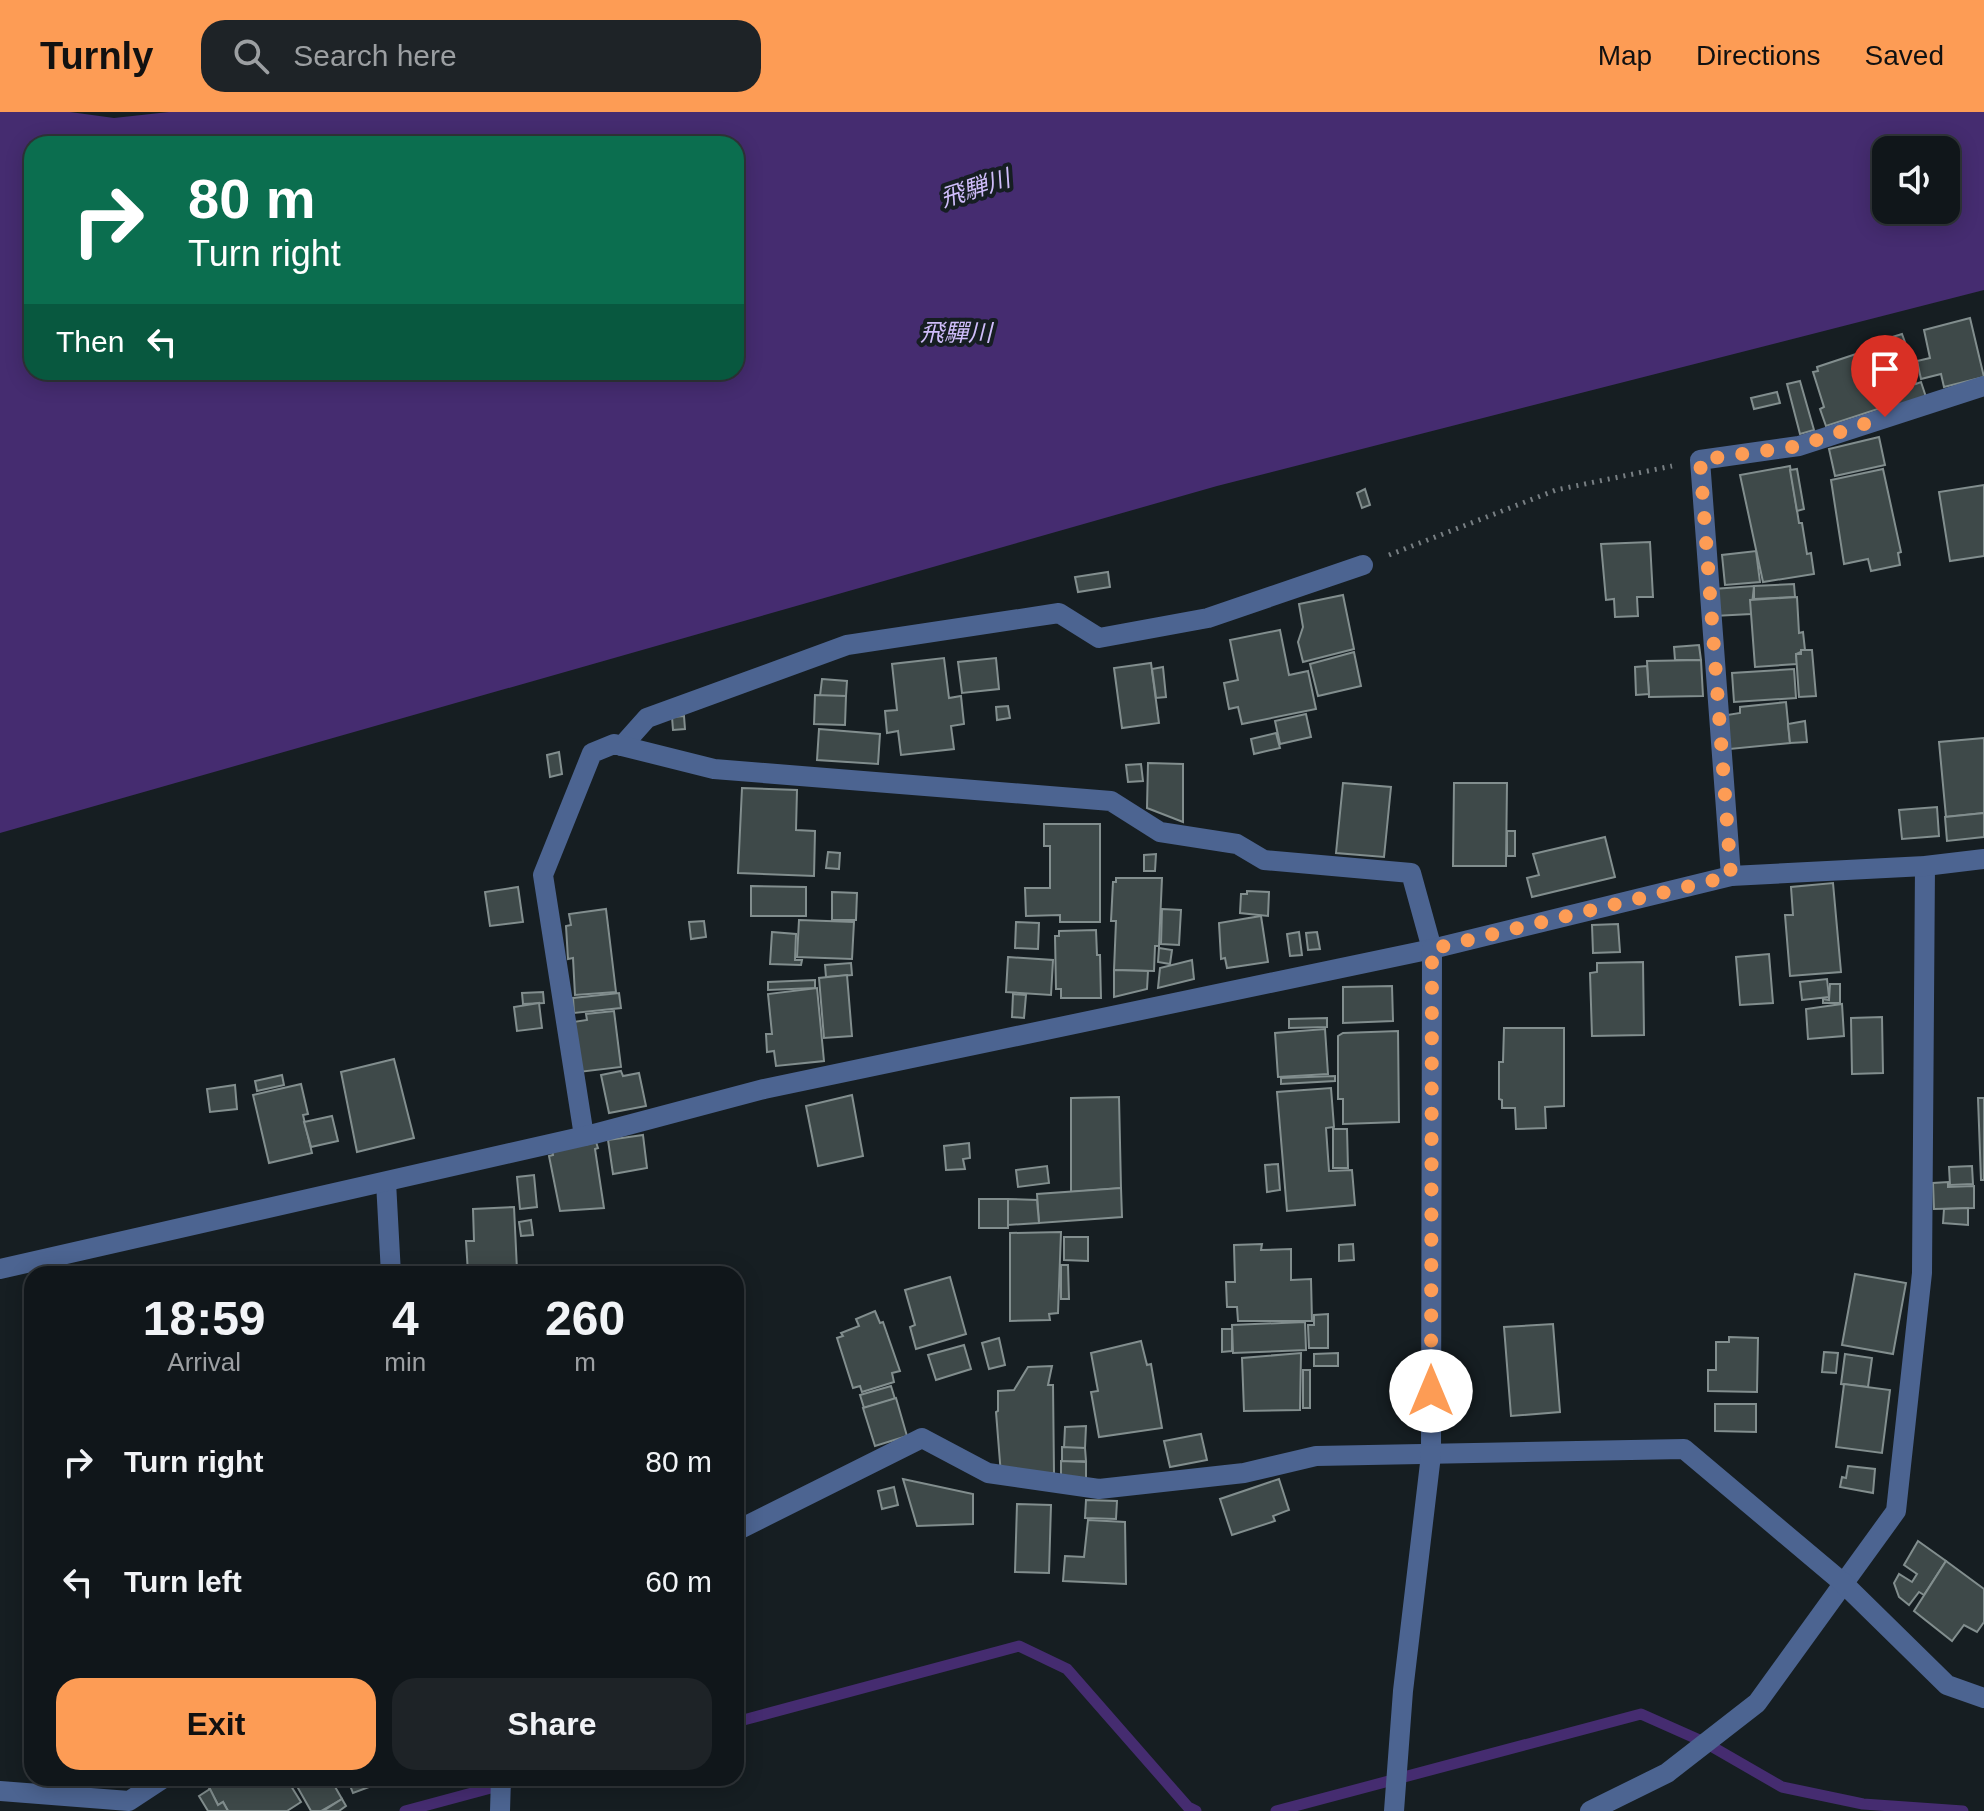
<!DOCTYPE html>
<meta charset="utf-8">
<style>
:root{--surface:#10161a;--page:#1e2327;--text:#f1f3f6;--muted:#9c9fa2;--line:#303539;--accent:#fd9c55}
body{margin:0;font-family:Helvetica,"Noto Sans JP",sans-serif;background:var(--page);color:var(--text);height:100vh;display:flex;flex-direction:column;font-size:30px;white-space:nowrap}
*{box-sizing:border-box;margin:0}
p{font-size:26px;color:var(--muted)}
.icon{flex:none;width:44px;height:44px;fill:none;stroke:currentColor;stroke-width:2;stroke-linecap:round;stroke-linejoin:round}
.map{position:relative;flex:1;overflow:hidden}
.panel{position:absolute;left:24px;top:1154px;width:720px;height:520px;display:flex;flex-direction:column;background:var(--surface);border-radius:24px;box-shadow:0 4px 20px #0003,0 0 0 2px var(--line)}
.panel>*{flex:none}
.top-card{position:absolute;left:24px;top:24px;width:720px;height:244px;border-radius:24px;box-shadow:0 4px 20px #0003,0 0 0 2px var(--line);background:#0b6e4f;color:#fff;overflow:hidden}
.controls{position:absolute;left:1872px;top:24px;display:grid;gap:16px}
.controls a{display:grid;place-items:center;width:88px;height:88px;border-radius:16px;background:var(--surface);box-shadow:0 4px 20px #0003,0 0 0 2px var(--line);font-size:40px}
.pin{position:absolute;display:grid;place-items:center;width:68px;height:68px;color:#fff;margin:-82px -34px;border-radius:50% 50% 50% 0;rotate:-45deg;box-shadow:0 0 8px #0007}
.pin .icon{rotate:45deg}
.me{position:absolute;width:88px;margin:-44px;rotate:0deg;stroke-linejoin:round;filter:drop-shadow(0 0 6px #0008)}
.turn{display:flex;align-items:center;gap:28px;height:168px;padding:0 32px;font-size:36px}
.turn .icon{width:104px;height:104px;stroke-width:2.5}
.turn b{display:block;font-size:56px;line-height:68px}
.then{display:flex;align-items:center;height:76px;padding:0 32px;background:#0003;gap:16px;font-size:30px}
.eta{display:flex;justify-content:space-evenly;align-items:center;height:136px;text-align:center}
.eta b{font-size:48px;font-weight:800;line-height:56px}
.cta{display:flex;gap:16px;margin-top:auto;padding:16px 32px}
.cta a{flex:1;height:92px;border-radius:24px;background:var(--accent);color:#111;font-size:32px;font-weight:800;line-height:92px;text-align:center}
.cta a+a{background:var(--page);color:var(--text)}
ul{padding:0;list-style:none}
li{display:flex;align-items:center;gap:24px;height:120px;padding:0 32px}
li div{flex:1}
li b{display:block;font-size:30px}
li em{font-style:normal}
header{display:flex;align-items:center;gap:48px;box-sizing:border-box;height:112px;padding:0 40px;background:var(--accent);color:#111}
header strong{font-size:38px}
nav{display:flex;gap:44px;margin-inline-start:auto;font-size:28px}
.search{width:560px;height:72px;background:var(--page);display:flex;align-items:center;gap:20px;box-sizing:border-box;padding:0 28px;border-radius:24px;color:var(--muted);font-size:30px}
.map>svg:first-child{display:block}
.water{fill:#452c70;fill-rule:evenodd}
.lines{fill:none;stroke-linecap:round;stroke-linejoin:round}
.stream{stroke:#452c70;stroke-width:11}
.building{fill:#3e4949;stroke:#828e8e;stroke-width:2}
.path{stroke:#787f83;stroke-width:5;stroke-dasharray:2 6;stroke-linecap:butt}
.service{stroke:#4c6491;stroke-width:20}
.minor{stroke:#4c6491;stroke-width:20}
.tertiary{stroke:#4c6491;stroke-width:20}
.route{stroke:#fd9c55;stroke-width:14;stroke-dasharray:0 25.2}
.labels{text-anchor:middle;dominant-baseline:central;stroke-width:8;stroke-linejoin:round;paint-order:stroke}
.water-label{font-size:24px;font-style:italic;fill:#cfbdfa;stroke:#161e22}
</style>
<header>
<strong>Turnly</strong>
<div class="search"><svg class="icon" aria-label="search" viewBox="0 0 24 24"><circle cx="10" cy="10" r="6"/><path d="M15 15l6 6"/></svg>Search here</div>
<nav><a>Map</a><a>Directions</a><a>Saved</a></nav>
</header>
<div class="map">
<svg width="1984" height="1699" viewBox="0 0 1984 1699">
<rect width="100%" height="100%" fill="#161e22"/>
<path class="water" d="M0 0H70L114 6 169 0H1984V178L1217 374 0 721ZM32 32H736V260H32ZM1886 38H1946V98H1886Z"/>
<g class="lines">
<g class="stream">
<polyline points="736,1610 1019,1534 1067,1557 1188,1695 1196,1699"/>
<polyline points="405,1699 528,1666"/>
<polyline points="1276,1699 1641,1602 1704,1630 1782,1675 1863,1692 1963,1699"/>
</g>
</g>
<g class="building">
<polygon points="1970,206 1984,265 1944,275 1941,262 1921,267 1917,249 1930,246 1924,218"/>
<polygon points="1902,222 1913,252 1885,260 1876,230"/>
<polygon points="1865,239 1884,295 1826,314 1820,297 1824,295 1813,260 1818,259 1817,255"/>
<polygon points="1910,253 1916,272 1921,270 1926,285 1894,295 1885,260"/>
<polygon points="1800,269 1814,318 1800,322 1787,272"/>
<polygon points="1777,280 1780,291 1754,297 1751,286"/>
<polygon points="1879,325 1885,353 1835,364 1829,337"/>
<polygon points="1790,354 1799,411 1802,411 1807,442 1811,441 1814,462 1763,470 1740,363"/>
<polygon points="1797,357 1804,397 1797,399 1790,358"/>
<polygon points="1883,357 1901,440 1898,441 1900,453 1871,459 1868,447 1844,452 1831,368"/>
<polygon points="1984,373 1984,444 1950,449 1939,380"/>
<polygon points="1365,377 1370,393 1362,396 1357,381"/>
<polygon points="1650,430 1653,485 1637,485 1638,504 1615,505 1614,487 1606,488 1601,432"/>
<polygon points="1756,439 1760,470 1725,473 1722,443"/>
<polygon points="1108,460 1110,475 1078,480 1075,465"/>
<polygon points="1794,472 1795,485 1754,487 1754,474"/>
<polygon points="1754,474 1751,502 1714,504 1713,477"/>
<polygon points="1343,483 1354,537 1303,550 1298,530 1303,515 1299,492"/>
<polygon points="1797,485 1799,521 1803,520 1805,538 1796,542 1797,552 1755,555 1750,488"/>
<polygon points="1280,518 1289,563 1308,559 1316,597 1242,612 1238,595 1229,597 1224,571 1238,568 1230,528"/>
<polygon points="1699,533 1701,548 1675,548 1674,535"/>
<polygon points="1801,538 1812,538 1816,584 1799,585 1796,542 1801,542"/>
<polygon points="1354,540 1361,574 1318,584 1310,552"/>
<polygon points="944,546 949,586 961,584 964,612 951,614 954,637 901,643 898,619 887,621 885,599 897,598 892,552"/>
<polygon points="996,546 999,577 962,581 958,550"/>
<polygon points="1701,548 1703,584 1649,585 1647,549"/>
<polygon points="1151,551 1159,611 1122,616 1114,556"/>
<polygon points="1647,554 1649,582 1636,583 1635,555"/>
<polygon points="1163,555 1166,585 1156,586 1152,557"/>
<polygon points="1794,557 1796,586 1734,590 1732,561"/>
<polygon points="822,567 847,569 846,584 820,584"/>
<polygon points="815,583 846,584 845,613 814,612"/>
<polygon points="1786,590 1790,631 1730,637 1727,603 1740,601 1740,595"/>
<polygon points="1008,594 1010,606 997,608 996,595"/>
<polygon points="1306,602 1311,625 1280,632 1275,609"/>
<polygon points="684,604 685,617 673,618 672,605"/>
<polygon points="1805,609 1807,630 1790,631 1788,612"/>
<polygon points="819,617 880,622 878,652 817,648"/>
<polygon points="1276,621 1280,636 1254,642 1251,627"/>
<polygon points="1984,626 1984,701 1946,705 1939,630"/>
<polygon points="559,640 562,662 550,665 547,643"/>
<polygon points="1148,651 1183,652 1183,710 1147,696"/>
<polygon points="1141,652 1143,669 1128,670 1126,653"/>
<polygon points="1343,671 1391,675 1384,745 1336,741"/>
<polygon points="1454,671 1507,671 1506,754 1453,754"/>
<polygon points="742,676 797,678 796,718 815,719 814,764 738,761"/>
<polygon points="1937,695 1939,724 1902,727 1899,698"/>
<polygon points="1984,701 1984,725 1947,729 1945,705"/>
<polygon points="1044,712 1100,712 1100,810 1060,810 1060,803 1026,804 1025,776 1050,776 1050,734 1044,734"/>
<rect x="1507" y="719" width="8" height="25"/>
<polygon points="1605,725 1615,765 1532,785 1527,766 1539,763 1533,742"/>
<polygon points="828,740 840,741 839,757 826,756"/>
<polygon points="1156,742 1155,759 1144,759 1144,743"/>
<polygon points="1116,766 1162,766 1159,834 1155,834 1154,859 1114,858 1116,809 1111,809 1113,770 1116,770"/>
<polygon points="1833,771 1841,860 1790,864 1785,803 1793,803 1791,775"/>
<polygon points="751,774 806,775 806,804 751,804"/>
<polygon points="518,775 523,810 490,814 485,780"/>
<polygon points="1247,779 1269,780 1268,804 1240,801 1241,782 1247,782"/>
<polygon points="832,780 857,781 856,808 832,808"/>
<polygon points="606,797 616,880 575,883 573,846 568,847 566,814 571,813 569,802"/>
<polygon points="1162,797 1181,798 1179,833 1161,832"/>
<polygon points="1261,804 1268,850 1227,856 1225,846 1221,847 1219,811"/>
<polygon points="799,808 854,810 852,847 797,845"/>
<polygon points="704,809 706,825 691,827 689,810"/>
<polygon points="1016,810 1039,811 1038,837 1015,836"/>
<polygon points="1618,812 1620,840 1593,841 1592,813"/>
<polygon points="1096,818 1097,843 1100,843 1101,886 1061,886 1061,877 1056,877 1055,824 1059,824 1059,819"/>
<polygon points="772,820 796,822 795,848 802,848 801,853 770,852"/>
<polygon points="1299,820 1302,843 1290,844 1287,822"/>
<polygon points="1317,820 1320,837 1308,838 1306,821"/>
<polygon points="1159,836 1172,838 1170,852 1158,850"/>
<polygon points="1769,842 1773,891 1740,893 1736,845"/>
<polygon points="1008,845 1053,848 1051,883 1006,880"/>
<polygon points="1192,848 1194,867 1158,876 1160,856"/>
<polygon points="1643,850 1644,923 1592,924 1590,861 1597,860 1597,851"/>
<polygon points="851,851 852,863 826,865 825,853"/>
<polygon points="1114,858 1148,859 1147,877 1114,885"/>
<polygon points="847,863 852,924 824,926 819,866"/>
<polygon points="1827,867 1829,885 1802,888 1800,870"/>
<polygon points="815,868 815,876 768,878 768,870"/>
<polygon points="1830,872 1840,872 1840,891 1823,891 1823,887 1829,888"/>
<polygon points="1392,874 1393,909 1343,911 1343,875"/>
<polygon points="817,876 824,949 776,954 774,939 767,940 766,922 772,922 768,882"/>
<polygon points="543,880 544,891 523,892 522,881"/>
<polygon points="619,881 621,896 574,901 573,886"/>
<polygon points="1013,882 1026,883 1024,906 1012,905"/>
<polygon points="539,891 542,916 517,919 514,895"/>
<polygon points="1842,892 1844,924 1808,927 1806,897"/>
<polygon points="614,899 621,955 579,960 573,910 587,908 586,902"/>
<polygon points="1882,905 1883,961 1852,962 1851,906"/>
<polygon points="1327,906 1327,915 1289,916 1289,907"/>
<polygon points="1504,916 1564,916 1564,994 1545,995 1546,1016 1516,1017 1515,996 1502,996 1502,988 1499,987 1499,950 1503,950"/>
<polygon points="1325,917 1328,962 1278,965 1275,921"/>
<polygon points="1398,919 1399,1010 1343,1012 1343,987 1338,987 1338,924 1343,921"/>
<polygon points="394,947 414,1026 357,1040 341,960"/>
<polygon points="621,959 623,964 639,961 646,994 609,1001 601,963"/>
<polygon points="282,963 284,973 257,979 255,969"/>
<polygon points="1335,964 1335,969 1281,972 1281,966"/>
<polygon points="301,972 308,1002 303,1003 312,1041 269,1051 253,983"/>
<polygon points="235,973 237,997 210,1000 207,977"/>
<polygon points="1331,976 1334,1015 1326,1016 1329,1059 1352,1058 1355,1093 1287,1099 1277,980"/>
<polygon points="852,983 863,1044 818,1054 806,994"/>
<polygon points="1119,985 1121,1076 1071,1080 1071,986"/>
<polygon points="1978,986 1984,986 1984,1068 1981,1068"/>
<polygon points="332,1004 338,1029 311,1035 304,1010"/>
<polygon points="1333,1017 1347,1017 1348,1056 1333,1056"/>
<polygon points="643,1023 647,1056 613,1062 608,1028"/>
<polygon points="596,1030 598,1036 595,1037 604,1096 560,1099 549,1044 553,1043 552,1037"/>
<polygon points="969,1031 970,1046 963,1047 965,1057 946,1058 944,1034"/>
<polygon points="1278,1052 1280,1078 1267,1080 1265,1053"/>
<polygon points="1047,1054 1049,1071 1018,1075 1016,1058"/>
<polygon points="1972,1054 1973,1072 1950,1073 1949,1055"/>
<polygon points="534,1063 537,1095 520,1097 517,1065"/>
<polygon points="1948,1070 1948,1075 1974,1074 1974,1096 1934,1097 1933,1071"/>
<polygon points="1121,1076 1122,1105 1039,1111 1037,1082"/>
<rect x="979" y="1087" width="29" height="29"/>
<polygon points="1008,1087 1037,1088 1039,1111 1008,1113"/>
<polygon points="514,1095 517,1158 468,1161 466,1129 474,1129 473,1097"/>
<polygon points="1968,1096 1968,1113 1943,1111 1944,1097"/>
<polygon points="531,1108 533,1123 521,1124 519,1110"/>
<polygon points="1061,1120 1058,1201 1049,1202 1050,1208 1010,1209 1010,1121"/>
<polygon points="1064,1125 1088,1125 1088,1149 1064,1148"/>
<polygon points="1262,1132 1261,1138 1291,1137 1291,1168 1311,1167 1312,1209 1238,1209 1237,1195 1227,1195 1226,1170 1235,1170 1234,1133"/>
<polygon points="1353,1132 1354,1148 1339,1149 1339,1133"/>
<polygon points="1061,1153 1068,1153 1069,1187 1061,1187"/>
<polygon points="1855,1162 1906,1171 1893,1242 1842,1233"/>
<polygon points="950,1165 966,1222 916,1237 910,1215 915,1213 905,1178"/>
<polygon points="875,1199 880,1211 883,1210 900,1259 892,1261 894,1270 862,1280 860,1274 853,1276 837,1226 843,1224 841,1221 859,1214 856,1207"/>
<polygon points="1328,1202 1328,1236 1309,1236 1308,1213 1314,1213 1314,1203"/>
<polygon points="1305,1210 1306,1238 1233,1241 1232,1213"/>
<polygon points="1553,1212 1560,1300 1511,1304 1504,1215"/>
<polygon points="1222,1217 1232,1217 1232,1239 1222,1240"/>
<polygon points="1729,1225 1758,1226 1757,1280 1708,1279 1708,1258 1716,1258 1716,1230 1729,1230"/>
<polygon points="999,1226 1005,1253 989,1257 982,1231"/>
<polygon points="1141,1229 1147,1253 1151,1252 1162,1316 1099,1325 1091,1280 1098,1279 1091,1241"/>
<polygon points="964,1233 971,1257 936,1268 928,1243"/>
<polygon points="1824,1240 1838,1241 1836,1261 1822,1260"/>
<polygon points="1301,1241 1300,1298 1244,1299 1242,1246"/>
<polygon points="1338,1241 1338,1254 1314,1254 1314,1242"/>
<polygon points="1845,1242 1872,1246 1868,1275 1841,1272"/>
<polygon points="1052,1254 1048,1273 1053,1273 1054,1361 1001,1363 996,1300 998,1299 998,1279 1014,1278 1028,1255"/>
<rect x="1303" y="1258" width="7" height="38"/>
<polygon points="1844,1272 1890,1278 1882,1341 1836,1335"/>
<polygon points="891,1274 895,1287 864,1296 860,1283"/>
<polygon points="896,1286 907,1324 875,1334 863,1296"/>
<polygon points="1715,1292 1756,1292 1756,1320 1715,1319"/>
<polygon points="1086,1314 1085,1336 1064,1336 1065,1315"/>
<polygon points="1201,1322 1207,1348 1170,1355 1164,1329"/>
<polygon points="1062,1335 1085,1336 1086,1349 1062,1350"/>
<polygon points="1061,1349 1086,1350 1086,1369 1061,1369"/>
<polygon points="1848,1354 1875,1357 1873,1381 1840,1375 1842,1365 1846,1366"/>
<polygon points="903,1367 973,1382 973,1412 917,1414"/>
<polygon points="1279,1367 1289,1398 1273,1404 1275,1409 1232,1423 1220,1387"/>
<polygon points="894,1375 898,1393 882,1397 878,1379"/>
<polygon points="1086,1388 1117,1389 1116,1407 1085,1406"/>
<polygon points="1017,1392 1051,1393 1049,1461 1015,1460"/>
<polygon points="1088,1408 1125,1410 1126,1472 1063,1469 1065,1444 1084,1445"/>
<polygon points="1918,1429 1946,1449 1924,1483 1919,1480 1909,1493 1899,1485 1894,1471 1899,1462 1912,1470 1917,1462 1904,1453"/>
<polygon points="1946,1449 1984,1477 1984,1510 1977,1520 1964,1513 1952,1529 1914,1499"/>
<polygon points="208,1666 286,1666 301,1690 287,1699 228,1699 223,1690 218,1693 205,1668"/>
<polygon points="300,1666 330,1666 342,1687 321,1699 311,1699 294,1669"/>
<polygon points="347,1666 393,1666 353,1681"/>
<polygon points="210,1677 218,1693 223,1690 228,1699 208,1699 199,1684"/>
<polygon points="342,1687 346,1694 339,1699 323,1699"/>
</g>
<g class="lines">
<polyline class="path" points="1389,443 1556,378 1672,354"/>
<g class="service">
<polyline points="622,634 647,606 847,533 1059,501 1099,526 1208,506 1363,453"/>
<polyline points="1731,764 1700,348 1799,334 1984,274"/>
<polyline points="584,1024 543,763 592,641 614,632 714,657 1111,689 1160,720 1237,732 1264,748 1411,761 1432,837"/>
<polyline points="1590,1699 1667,1661 1757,1591 1896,1399 1922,1161 1925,754"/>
</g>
<g class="minor">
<polyline points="386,1070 391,1162"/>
<polyline points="0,1157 594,1022 764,977 1432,837 1731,764 1925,754 1984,747"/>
<polyline points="736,1419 922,1326 988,1361 1099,1377 1244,1361 1316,1344 1684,1337 1842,1470 1947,1573 1984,1586"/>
<polyline points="0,1679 129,1689 164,1666"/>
<polyline points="500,1699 501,1666"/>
</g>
<polyline class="tertiary" points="1394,1699 1403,1579 1431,1343 1432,837"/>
</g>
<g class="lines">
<polyline class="route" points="1431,1279 1432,837 1731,764 1700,348 1799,334 1885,305"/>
</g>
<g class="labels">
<g class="water-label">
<text transform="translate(975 76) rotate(-18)">飛騨川</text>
<text x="956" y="220">飛驒川</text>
</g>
</g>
</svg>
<div class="controls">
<a><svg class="icon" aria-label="sound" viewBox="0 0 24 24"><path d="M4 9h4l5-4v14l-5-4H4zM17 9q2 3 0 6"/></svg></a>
</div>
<div class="pin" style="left:1885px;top:305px;background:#d93025"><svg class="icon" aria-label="arrive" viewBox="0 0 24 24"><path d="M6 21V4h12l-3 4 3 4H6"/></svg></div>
<svg class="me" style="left:1431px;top:1279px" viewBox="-20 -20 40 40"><circle r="19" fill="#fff"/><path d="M0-13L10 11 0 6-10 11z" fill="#fd9c55"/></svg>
<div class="top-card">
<div class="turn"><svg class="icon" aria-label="right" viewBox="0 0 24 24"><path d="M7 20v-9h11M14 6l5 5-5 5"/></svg><div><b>80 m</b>Turn right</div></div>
<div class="then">Then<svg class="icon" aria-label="left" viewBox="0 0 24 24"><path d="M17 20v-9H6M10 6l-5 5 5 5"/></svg></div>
</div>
<section class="panel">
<div class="eta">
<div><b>18:59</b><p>Arrival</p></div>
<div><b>4</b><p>min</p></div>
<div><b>260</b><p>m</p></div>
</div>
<ul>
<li><svg class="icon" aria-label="right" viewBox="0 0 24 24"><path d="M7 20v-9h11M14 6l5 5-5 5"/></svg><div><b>Turn right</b></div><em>80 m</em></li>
<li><svg class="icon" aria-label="left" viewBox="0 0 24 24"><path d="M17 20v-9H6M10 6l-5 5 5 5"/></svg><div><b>Turn left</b></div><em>60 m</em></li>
</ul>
<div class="cta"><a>Exit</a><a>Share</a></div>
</section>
</div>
